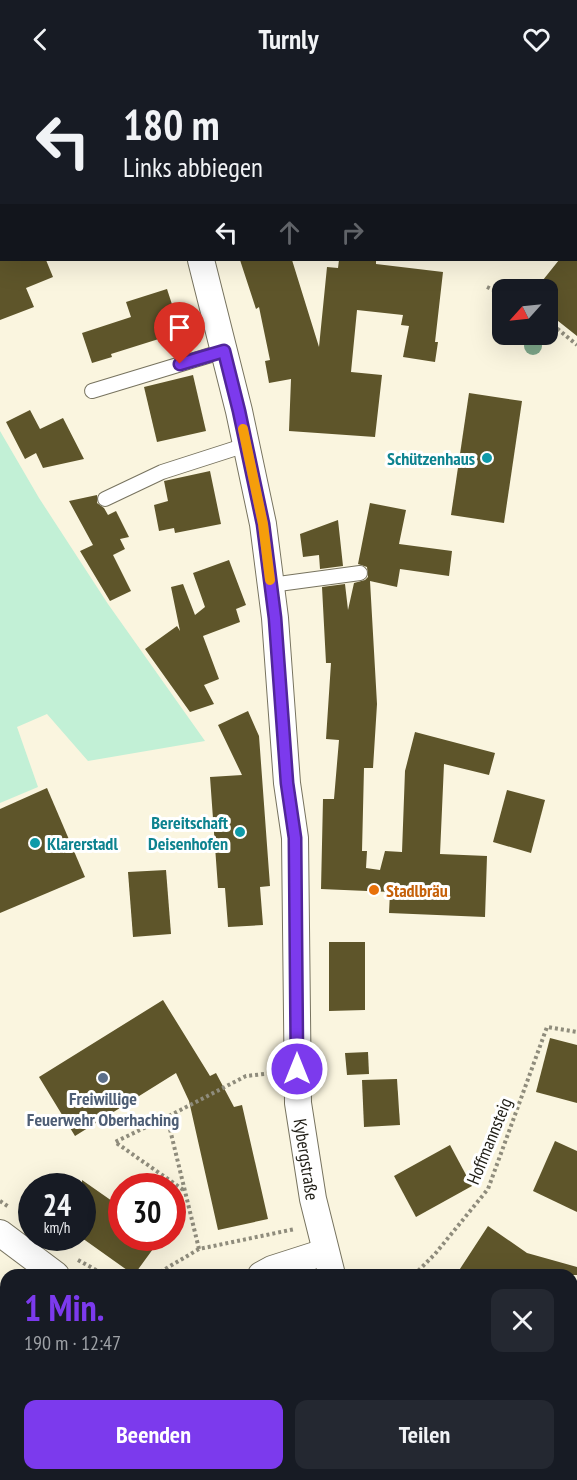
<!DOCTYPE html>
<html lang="de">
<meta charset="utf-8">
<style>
:root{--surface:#171b24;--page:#242831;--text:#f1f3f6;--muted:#9ea1a6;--accent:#7c3aed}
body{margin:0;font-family:"PT Sans Narrow",sans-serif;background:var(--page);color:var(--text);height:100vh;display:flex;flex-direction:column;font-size:22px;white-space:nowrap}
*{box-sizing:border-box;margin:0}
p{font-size:20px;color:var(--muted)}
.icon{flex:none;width:33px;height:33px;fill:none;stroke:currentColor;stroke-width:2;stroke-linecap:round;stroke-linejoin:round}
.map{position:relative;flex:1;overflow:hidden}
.drawer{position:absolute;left:0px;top:1191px;width:578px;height:212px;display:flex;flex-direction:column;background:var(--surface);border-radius:18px 18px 0 0;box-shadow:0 6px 24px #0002}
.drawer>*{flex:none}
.top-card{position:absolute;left:0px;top:0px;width:578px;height:183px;box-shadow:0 6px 24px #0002;background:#171b24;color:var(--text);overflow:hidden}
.needle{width:39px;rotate:243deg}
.controls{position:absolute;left:492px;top:201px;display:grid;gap:12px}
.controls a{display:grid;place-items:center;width:66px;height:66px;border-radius:12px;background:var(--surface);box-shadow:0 6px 24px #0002;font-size:30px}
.speed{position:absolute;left:18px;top:1095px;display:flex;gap:12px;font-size:30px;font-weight:700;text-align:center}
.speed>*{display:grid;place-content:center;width:78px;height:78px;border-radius:50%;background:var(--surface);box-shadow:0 6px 24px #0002;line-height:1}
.speed small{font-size:15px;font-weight:400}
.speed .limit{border:9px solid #d22;background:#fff;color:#111}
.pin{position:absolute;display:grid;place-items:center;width:51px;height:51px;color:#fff;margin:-62px -26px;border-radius:50% 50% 50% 0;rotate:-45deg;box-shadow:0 0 6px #0007}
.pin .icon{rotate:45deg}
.me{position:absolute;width:66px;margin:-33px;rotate:0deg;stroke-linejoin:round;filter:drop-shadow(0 0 4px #0008)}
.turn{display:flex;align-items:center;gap:21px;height:126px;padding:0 24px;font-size:27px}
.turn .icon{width:78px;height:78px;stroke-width:2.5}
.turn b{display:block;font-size:42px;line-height:51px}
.lanes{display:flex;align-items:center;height:57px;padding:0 24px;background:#0003;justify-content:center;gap:30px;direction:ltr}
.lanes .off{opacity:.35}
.round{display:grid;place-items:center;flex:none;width:63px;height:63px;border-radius:12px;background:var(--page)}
.head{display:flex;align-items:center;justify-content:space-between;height:102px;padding:0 24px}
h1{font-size:36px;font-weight:700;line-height:45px;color:var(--accent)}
.primary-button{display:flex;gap:12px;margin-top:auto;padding:12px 24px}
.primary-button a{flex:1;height:69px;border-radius:12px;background:var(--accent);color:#fff;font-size:24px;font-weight:700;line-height:69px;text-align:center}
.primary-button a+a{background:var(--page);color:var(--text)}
header{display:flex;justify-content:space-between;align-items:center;height:78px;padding:0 24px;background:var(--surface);font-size:27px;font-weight:700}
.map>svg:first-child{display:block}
.green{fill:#c2f0d6}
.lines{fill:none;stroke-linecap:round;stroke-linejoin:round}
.stream{stroke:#67a4a6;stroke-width:8}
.building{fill:#5e552a}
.service-casing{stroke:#77735f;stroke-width:16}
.minor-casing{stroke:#77735f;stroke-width:28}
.path{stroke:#8f8c7c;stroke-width:4;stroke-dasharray:3 3;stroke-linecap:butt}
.service{stroke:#fff;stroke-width:14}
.minor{stroke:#fff;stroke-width:26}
.tree{fill:#7da689}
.route-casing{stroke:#51269a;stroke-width:15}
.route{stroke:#7c3aed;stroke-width:10}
.slow{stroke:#f59e0b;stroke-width:10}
.culture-dot{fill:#0f9aa8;stroke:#fff;stroke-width:2}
.food-dot{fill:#e8710a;stroke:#fff;stroke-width:2}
.service-dot{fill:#5c6f8a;stroke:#fff;stroke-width:2}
.labels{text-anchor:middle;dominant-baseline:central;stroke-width:6;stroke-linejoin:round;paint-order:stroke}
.culture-label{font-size:18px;font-weight:bold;fill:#0d838f;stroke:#fff;text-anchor:end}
.food-label{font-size:18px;font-weight:bold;fill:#c56008;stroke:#fff;text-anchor:start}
.service-label{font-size:18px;font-weight:bold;fill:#4e5e75;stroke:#fff}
.street-label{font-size:18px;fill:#1f1d15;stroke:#fff}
</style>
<header><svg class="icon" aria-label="back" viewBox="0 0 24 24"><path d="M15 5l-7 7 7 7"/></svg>Turnly<svg class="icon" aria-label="heart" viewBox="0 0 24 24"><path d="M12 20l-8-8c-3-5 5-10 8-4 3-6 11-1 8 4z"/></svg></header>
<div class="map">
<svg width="577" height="1402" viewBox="0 0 577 1402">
<rect width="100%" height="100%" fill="#faf5df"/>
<g class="green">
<polygon points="199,0 577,0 577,104 576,2 195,1"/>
<polygon points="0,353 39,420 108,526 205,663 88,683 47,636 17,649 38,709 0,725"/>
</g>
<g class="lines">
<g class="stream">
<polyline points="557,2 560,0"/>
<polyline points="0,129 2,128"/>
</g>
</g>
<g class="building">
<polygon points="0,182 46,182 53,199 26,210 34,229 0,242"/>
<polygon points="240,182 292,182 319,269 327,189 338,190 339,182 376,182 376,186 443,194 435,264 438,264 435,284 403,279 409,248 401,247 403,237 357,232 351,294 382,297 375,359 289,353 291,301 269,305 265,283 270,282 259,229 256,231"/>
<polygon points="559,182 577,182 577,258 548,235 548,212 535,212"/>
<polygon points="167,211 181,254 111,276 112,279 92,285 82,255 131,239 126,224"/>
<polygon points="193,297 206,353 157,364 144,309"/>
<polygon points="469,315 522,323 504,445 451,437"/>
<polygon points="30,332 40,351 63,340 84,381 43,390 36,375 25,381 6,344"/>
<polygon points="210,393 221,446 175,455 174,450 159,453 154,427 168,423 164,403"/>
<polygon points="97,417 97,425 104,430 108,437 116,433 129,459 120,461 125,471 113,477 131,513 110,523 80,473 93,467 69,423"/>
<polygon points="370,425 406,432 399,466 452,473 449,498 400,491 397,509 370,503 377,626 373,690 364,690 362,773 367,773 366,790 380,792 385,773 402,774 405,693 415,654 495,675 489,697 444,686 440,776 487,778 485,839 389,835 390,814 321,811 323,721 334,721 339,662 326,661 331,585 326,585 322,509 345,506 348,532 354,505 365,502 368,499 367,489 358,486"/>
<polygon points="338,442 343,488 320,491 319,477 303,479 300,456"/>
<polygon points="229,482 246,527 236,531 240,544 203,558 219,601 204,607 214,626 190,634 145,571 177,548 180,553 171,509 183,506 195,537 205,529 193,495"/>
<polygon points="248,633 259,658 270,808 260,809 263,847 228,849 225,810 218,810 210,699 242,697 218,647"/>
<polygon points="47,710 85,799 0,835 0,731"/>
<polygon points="507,712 545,722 531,775 493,764"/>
<polygon points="166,792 171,856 133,859 128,794"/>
<polygon points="329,864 365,864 365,932 329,933"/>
<polygon points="163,922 210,998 216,995 234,1029 242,1027 268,1141 218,1152 189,1023 176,995 75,1058 39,999"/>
<polygon points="550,960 577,967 577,1025 536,1014"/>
<polygon points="368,974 369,996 347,997 345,975"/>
<polygon points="397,1001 400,1047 364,1049 362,1002"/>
<polygon points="555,1063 577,1073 577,1134 533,1113"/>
<polygon points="450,1067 472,1108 416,1139 394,1098"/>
<polygon points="82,1102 122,1130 122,1160 161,1160 134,1197 82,1160"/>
<polygon points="488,1148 527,1175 577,1189 577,1197 456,1197"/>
</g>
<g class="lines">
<defs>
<g id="service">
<polyline points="92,313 224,273"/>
<polyline points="105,421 162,394 246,367"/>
<polyline points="271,507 360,495"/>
</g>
<g id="minor">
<polyline points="124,0 125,2"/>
<polyline points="576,123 577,123"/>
<path id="s1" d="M201 182 239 333 263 446 275 540 287 705 295 760 298 1025 313 1121 332 1197"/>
<polyline points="0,1155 56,1197"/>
<polyline points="261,1197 272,1191 325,1174"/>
<polyline points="0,1347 6,1344"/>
<polyline points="572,1350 577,1351"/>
<polyline points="361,1402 361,1396"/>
</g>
</defs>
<use href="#service" class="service-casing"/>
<use href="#minor" class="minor-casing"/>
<g class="path">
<polyline points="93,0 94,2"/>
<polyline points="182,0 185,2"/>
<polyline points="344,0 344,2"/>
<polyline points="272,2 274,0"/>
<polyline points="576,54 577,54"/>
<polyline points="576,91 577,91"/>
<polyline points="0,139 2,138"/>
<polyline points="487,209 502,216"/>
<polyline points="548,243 577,267"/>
<polyline points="167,1039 115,1064 185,1113"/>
<polyline points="0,1123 9,1129"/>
<polyline points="199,1171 167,1039 246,998 273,995"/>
<polyline points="78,1182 105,1197"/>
<polyline points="155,1197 199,1171 295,1151"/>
<polyline points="414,1197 435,1176 488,1111 547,949 577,954"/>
<polyline points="572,1300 577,1289"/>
</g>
<use href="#service" class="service"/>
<use href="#minor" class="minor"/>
</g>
<circle class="tree" cx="533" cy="268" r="9"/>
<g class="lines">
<defs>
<polyline id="route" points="180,286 224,273 239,333 263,446 275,540 287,705 295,760 297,991"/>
</defs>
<use href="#route" class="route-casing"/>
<use href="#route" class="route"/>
<polyline class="slow" points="243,351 263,446 270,502"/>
</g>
<g class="culture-dot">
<circle cx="487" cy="380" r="6"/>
<circle cx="240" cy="754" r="6"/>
<circle cx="35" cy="765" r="6"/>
</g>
<circle class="food-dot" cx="374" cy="812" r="6"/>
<circle class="service-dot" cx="103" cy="1000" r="6"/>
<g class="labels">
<g class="culture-label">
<text x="475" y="380">Schützenhaus</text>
<text x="228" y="744">Bereitschaft<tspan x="228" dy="21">Deisenhofen</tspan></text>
<text x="47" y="765" text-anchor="start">Klarerstadl</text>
</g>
<g class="food-label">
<text x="386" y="812">Stadlbräu</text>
</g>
<g class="service-label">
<text x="103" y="1020">Freiwillige<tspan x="103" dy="21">Feuerwehr Oberhaching</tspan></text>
</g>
<g class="street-label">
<text transform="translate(489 1063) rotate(-68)">Hoffmannsteig</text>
<text stroke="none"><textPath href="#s1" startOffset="909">Kybergstraße</textPath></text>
</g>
</g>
</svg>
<div class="controls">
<a><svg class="needle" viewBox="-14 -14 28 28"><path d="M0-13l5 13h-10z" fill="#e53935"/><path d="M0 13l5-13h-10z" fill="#9ea1a6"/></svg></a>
</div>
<div class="speed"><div>24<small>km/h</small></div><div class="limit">30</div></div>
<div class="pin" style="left:180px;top:286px;background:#d93025"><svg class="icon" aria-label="arrive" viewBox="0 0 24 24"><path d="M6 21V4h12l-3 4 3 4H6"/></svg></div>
<svg class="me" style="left:297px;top:991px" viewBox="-20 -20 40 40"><circle r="17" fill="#7c3aed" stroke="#fff" stroke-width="3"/><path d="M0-11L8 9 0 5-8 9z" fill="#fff"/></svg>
<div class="top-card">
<div class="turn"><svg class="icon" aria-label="left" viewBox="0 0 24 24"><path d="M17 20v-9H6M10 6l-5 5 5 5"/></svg><div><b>180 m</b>Links abbiegen</div></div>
<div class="lanes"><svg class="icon" aria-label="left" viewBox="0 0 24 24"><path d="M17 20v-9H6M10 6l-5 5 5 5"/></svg><svg class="icon off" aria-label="ahead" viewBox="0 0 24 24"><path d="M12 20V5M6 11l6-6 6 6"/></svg><svg class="icon off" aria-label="right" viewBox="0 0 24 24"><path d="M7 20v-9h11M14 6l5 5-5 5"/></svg></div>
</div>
<section class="drawer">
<div class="head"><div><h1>1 Min.</h1><p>190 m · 12:47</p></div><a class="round"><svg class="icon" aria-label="close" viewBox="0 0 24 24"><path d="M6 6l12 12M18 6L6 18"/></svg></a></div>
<div class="primary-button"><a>Beenden</a><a>Teilen</a></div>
</section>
</div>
